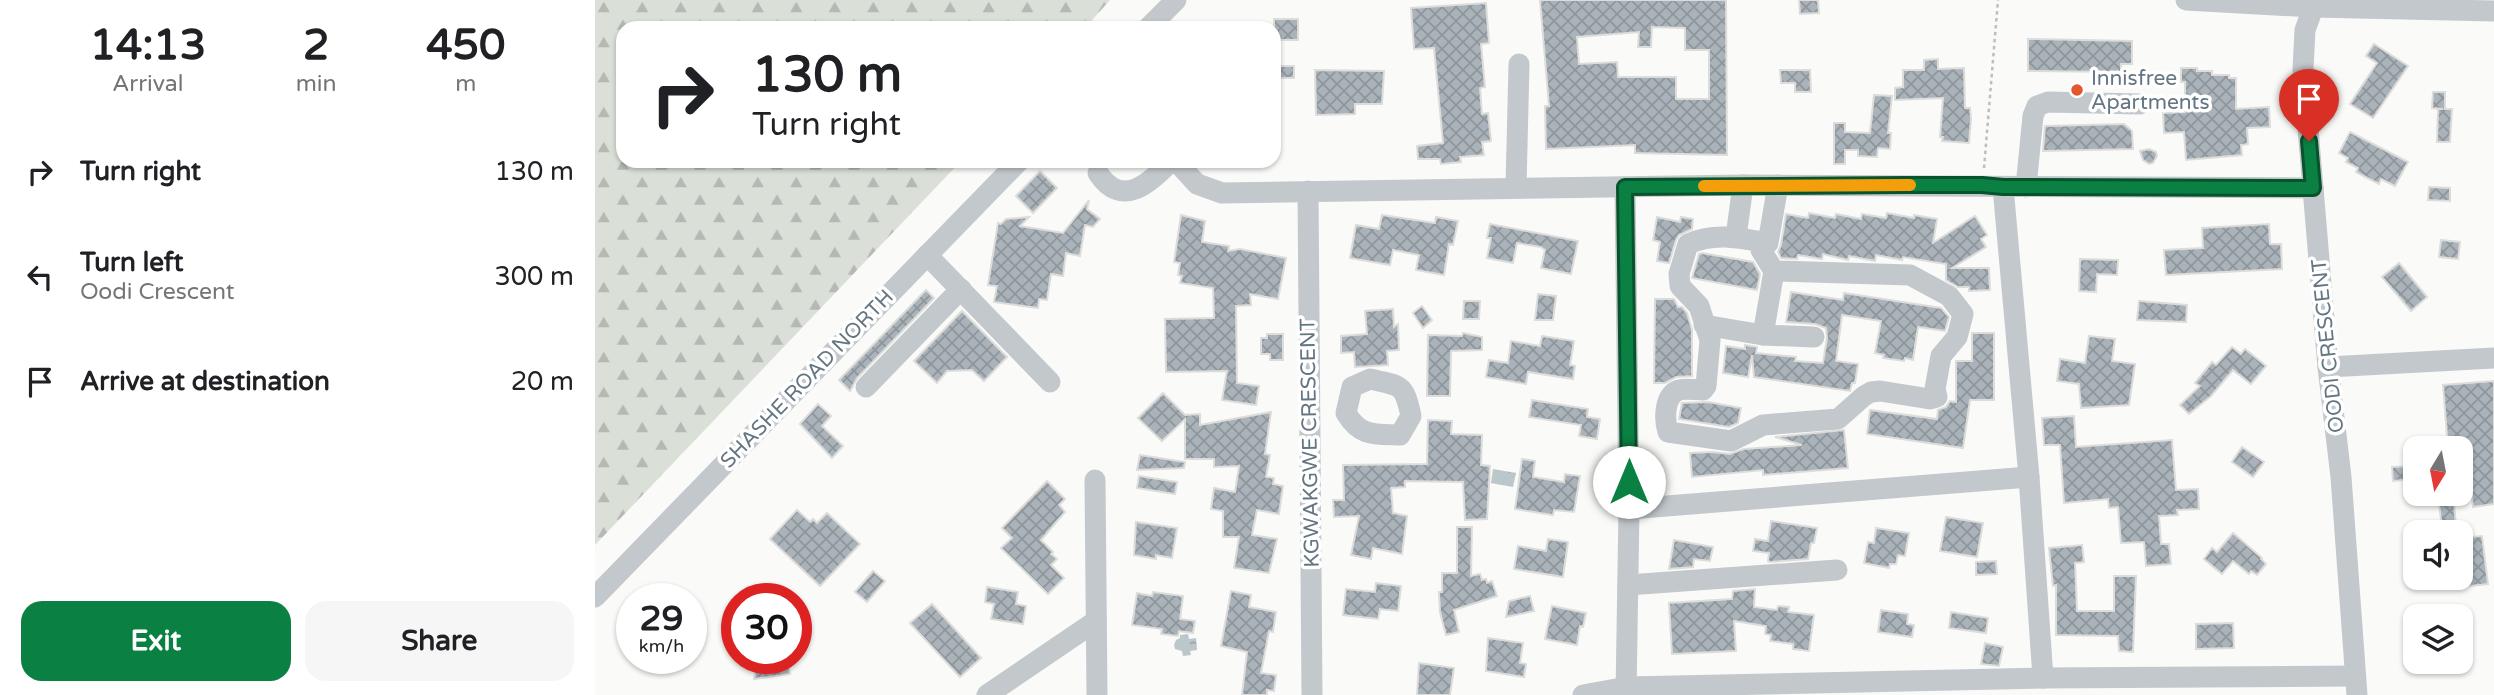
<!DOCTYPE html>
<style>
:root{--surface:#fff;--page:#f6f6f6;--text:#202124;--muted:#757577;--accent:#0b8043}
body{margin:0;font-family:"Varela Round",sans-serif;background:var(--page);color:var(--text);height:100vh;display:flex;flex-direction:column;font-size:26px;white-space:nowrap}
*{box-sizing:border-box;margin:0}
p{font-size:23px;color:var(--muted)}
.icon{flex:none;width:38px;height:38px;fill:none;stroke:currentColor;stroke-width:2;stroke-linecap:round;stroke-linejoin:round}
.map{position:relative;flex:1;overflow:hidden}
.panel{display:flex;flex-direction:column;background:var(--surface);width:595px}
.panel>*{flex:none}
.hud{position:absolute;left:21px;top:21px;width:665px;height:147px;border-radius:21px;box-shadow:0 2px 5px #0004;background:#fff;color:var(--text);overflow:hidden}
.needle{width:46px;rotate:190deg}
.fabs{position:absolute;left:1808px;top:436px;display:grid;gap:14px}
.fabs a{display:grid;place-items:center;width:70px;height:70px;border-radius:14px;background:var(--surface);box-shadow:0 2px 5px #0004;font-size:35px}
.speed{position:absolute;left:21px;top:583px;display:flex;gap:14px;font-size:35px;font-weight:700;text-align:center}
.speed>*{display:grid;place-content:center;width:91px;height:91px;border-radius:50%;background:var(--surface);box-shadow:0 2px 5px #0004;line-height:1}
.speed small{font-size:18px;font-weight:400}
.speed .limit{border:10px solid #d22;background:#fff;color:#111}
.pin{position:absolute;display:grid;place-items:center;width:60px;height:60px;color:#fff;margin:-72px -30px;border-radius:50% 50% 50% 0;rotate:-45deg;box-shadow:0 0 7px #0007}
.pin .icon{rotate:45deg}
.me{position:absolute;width:77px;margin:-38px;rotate:0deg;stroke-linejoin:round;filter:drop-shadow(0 0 5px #0008)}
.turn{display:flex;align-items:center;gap:24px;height:147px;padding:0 21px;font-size:32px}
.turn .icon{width:91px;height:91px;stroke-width:2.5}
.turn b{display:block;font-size:49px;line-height:60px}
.eta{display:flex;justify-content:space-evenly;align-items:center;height:119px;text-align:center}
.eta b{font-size:42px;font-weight:800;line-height:49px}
.button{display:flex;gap:14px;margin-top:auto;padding:14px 21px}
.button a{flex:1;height:80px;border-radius:21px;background:var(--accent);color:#fff;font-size:28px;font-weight:800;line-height:80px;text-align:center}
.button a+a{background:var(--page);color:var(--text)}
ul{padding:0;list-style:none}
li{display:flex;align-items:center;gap:21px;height:105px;padding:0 21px}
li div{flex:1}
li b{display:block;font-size:26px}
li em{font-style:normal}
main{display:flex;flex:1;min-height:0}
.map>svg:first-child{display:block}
.forest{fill:url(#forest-firs)}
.water{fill:url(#water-ripples)}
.building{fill:url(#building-cross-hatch);stroke:#dcdcda;stroke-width:2;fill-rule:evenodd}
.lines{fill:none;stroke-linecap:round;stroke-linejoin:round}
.path{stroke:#bbbfc2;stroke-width:2.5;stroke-dasharray:3.5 3.5;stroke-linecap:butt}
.minor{stroke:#c3c8cc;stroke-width:21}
.route-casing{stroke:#07532c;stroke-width:18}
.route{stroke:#0b8043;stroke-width:12}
.slow{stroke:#f59e0b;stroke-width:12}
.poi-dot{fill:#e4572e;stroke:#fff;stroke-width:2.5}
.labels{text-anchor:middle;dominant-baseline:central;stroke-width:7;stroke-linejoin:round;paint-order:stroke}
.poi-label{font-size:21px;fill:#657683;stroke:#fff;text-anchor:start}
.street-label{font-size:21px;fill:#657683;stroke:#fff}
</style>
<main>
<section class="panel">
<div class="eta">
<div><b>14:13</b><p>Arrival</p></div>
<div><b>2</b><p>min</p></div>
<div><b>450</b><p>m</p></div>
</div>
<ul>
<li><svg class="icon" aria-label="right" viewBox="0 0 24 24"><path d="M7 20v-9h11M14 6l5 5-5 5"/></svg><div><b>Turn right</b></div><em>130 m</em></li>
<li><svg class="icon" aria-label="left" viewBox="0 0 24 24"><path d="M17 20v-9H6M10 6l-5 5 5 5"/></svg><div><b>Turn left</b><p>Oodi Crescent</p></div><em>300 m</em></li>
<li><svg class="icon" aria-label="arrive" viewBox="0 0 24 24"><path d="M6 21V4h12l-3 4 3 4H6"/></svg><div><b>Arrive at destination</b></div><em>20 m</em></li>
</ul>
<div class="button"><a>Exit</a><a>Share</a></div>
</section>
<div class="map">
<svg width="1899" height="695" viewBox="0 0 1899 695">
<defs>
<pattern id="forest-firs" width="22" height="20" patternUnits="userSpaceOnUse" patternTransform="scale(1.75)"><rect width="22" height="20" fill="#dadfd7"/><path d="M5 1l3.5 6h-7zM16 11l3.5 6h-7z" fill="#b4b9b4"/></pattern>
<pattern id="water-ripples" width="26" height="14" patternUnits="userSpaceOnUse" patternTransform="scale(1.75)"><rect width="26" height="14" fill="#bbc7cb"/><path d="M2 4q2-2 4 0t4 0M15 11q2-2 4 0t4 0" fill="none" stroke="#9ca6aa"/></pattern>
<pattern id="building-cross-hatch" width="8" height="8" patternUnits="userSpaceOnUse" patternTransform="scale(1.75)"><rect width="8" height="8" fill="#aab3b9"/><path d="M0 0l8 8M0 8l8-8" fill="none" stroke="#8e969c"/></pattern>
</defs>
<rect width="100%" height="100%" fill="#fafaf8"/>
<polygon class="forest" points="0,0 515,0 490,28 28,28 28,161 366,161 0,545"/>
<g class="water">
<polygon points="898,469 921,473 918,487 896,483"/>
<polygon points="593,634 594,639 601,638 602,650 595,651 596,655 588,656 587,651 580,649 579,645 581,640 585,638 585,635"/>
</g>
<g class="building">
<path d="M945 0H1131L1132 155 1040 153V145L951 149 950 106H954ZM1057 27 1090 28V50H1114V99H1081V77H1023L1022 62 984 64 982 37 1044 32 1043 47H1056Z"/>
<polygon points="1204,0 1223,0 1224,13 1205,14"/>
<polygon points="891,3 894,43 886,44 890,87 885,88 887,114 893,113 896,141 887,142 889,155 865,157 866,162 846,164 845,159 823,159 822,146 848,143 839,48 819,49 816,8"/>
<rect x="679" y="19" width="24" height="21"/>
<polygon points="1433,39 1537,41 1537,64 1526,64 1526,72 1433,71"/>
<polygon points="1779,44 1813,66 1778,118 1755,104 1782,63 1771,56"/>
<polygon points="1343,59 1343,69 1369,68 1370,108 1375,108 1376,119 1374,143 1347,141 1348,137 1345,137 1348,98 1300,100 1300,88 1308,87 1308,70 1329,70 1329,60"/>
<rect x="679" y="66" width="20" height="12"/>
<polygon points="1586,68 1602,68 1602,71 1617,71 1617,75 1634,75 1634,78 1641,78 1641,109 1674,107 1675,127 1652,128 1653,144 1646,145 1647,155 1591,160 1589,132 1569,133 1568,113 1590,112 1590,82 1586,82"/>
<polygon points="720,70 789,71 787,104 760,104 760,114 721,115"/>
<polygon points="1185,70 1215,70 1216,92 1200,92 1200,83 1186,83"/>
<polygon points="1838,92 1850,92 1850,109 1857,109 1855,142 1842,142 1843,109 1848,109 1837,108"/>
<polygon points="1279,95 1297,96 1293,133 1296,133 1295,149 1283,148 1282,157 1263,156 1263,150 1250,150 1250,164 1239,164 1239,123 1250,123 1250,132 1275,133"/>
<polygon points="1529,124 1537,131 1538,149 1448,151 1450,126"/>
<polygon points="1755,132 1813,162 1800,186 1786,179 1784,184 1761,172 1763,168 1751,162 1753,158 1744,153"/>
<polygon points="1554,149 1561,152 1562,156 1558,163 1554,164 1548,160 1545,151"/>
<polygon points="445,171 462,188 438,213 421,196"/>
<polygon points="1834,187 1855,188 1855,201 1833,200"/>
<polygon points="494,200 492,209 505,219 498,227 490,225 485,256 471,253 468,276 456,274 452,300 444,299 443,308 399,302 402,286 393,285 403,223 406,224 411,219 434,217 425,226 468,233"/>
<polygon points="1214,213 1240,218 1241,214 1266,219 1267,214 1291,218 1292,213 1319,218 1319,215 1342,219 1338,243 1380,216 1392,235 1386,239 1391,247 1357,268 1394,268 1395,290 1374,291 1374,287 1363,287 1351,280 1351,264 1308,257 1307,260 1281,255 1280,261 1254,256 1253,260 1228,254 1227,259 1203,255 1202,259 1186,258 1183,252 1186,245 1191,214 1213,218"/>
<polygon points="586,215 610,221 607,242 634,246 633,251 645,249 691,258 683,299 655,294 656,305 641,306 642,383 664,386 661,405 627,400 632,371 571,372 570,319 619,318 618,288 585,283 587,276 583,275 585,263 579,262"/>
<polygon points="787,215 840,223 841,217 863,221 858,245 854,244 849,275 821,270 824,255 798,250 795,265 755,258 761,225 784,229"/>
<polygon points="1062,217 1085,222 1086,217 1098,219 1097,229 1084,235 1081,240 1074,263 1062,261 1065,242 1058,240"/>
<polygon points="895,224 983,241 976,274 946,268 950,250 946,247 922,243 918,263 892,258 896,238 892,238"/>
<polygon points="1674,224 1675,244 1686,244 1687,269 1571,275 1569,250 1608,248 1607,228"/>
<polygon points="1846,240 1865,242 1863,259 1844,257"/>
<polygon points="1107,253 1158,262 1165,274 1162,290 1097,278 1104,254"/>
<polygon points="1485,259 1523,260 1522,275 1502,274 1501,292 1484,291"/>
<polygon points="1804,263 1832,297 1816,311 1787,277"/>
<polygon points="331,290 339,298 262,378 255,391 244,380"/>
<polygon points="1196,292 1248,300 1249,293 1346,308 1354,317 1350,331 1323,327 1318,360 1310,358 1309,361 1288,358 1289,355 1280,353 1286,321 1247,315 1241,361 1263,364 1260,383 1257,383 1255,391 1159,377 1157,355 1153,377 1128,373 1131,346 1150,349 1150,345 1162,347 1161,353 1201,357 1200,361 1228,363 1232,338 1231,328 1220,324 1191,322"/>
<polygon points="943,294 961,296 958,320 940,320"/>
<polygon points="1060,299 1079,299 1083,307 1087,307 1092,313 1097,330 1097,376 1081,377 1070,383 1059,383"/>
<polygon points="869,301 885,301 884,319 868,319"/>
<polygon points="1544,301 1592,305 1591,322 1542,320"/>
<polygon points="827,306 837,320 828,328 818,313"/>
<polygon points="798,309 799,327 803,324 804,350 792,351 793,365 760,367 759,352 746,353 746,336 772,334 770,311"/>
<polygon points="367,311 412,357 389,381 377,370 352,371 342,383 319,361"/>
<polygon points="868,333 887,337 887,350 856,351 855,396 832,396 833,335 867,336"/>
<polygon points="1377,333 1399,333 1399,400 1375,400 1368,448 1272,434 1275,410 1342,419 1343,410 1351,407 1355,401 1361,402 1361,361 1377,361"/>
<polygon points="672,334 688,334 688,360 675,360 675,354 666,354 666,338 672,338"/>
<polygon points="947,336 979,341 975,365 980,366 978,379 933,372 931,384 891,377 894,360 913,363 916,341 945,346"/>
<polygon points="1494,336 1520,339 1517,361 1540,364 1534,405 1486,408 1484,384 1462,381 1465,359 1490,363"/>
<polygon points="1637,347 1646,354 1650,349 1671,366 1656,384 1638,370 1616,396 1594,414 1585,405 1605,386 1600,383 1617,362 1621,365"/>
<polygon points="1899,381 1899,504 1878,507 1871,448 1853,448 1848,385"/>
<polygon points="568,393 590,415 605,414 605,425 676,412 670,454 675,455 671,477 679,478 678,484 688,486 684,514 662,510 657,535 682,539 674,573 639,568 644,537 628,537 628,511 616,509 619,488 640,492 644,466 619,467 619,459 590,459 590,419 567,441 543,418"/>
<polygon points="937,400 993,409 992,417 1005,419 1002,439 984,436 986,425 934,417"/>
<polygon points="1113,402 1146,408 1143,423 1134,427 1084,419 1087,403"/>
<polygon points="223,404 236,416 227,426 248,446 237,458 205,424"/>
<polygon points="1479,416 1481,447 1577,440 1581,490 1603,489 1604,509 1582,510 1583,515 1564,516 1566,544 1574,544 1576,564 1551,566 1549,542 1526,543 1523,507 1514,508 1513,499 1469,503 1465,445 1449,445 1447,418"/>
<polygon points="833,420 857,421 856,434 887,435 886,465 895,466 892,519 870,520 868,482 810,481 810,487 796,488 798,513 812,516 807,554 778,548 776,559 756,555 764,516 739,517 738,500 749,500 748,465 832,464"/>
<polygon points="1249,430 1253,468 1168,475 1168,470 1097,477 1095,453 1117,452 1135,454 1149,449 1207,445 1180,437"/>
<polygon points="1647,447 1669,462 1658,477 1637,462"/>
<polygon points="545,455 590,462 589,468 542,470"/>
<polygon points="927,459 940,461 938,477 969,482 970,474 985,476 979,512 959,510 958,515 920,509"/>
<polygon points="1820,466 1820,479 1798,481 1797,467"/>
<polygon points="544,476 582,482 580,494 542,488"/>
<polygon points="452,481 470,499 464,505 470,512 446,540 458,552 456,554 462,559 456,565 469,578 453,594 406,548 417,538 407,528"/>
<polygon points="1859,501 1861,527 1847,528 1844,503"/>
<polygon points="202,510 215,522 218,519 222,523 232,513 265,544 225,586 175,539"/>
<polygon points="1351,517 1388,523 1382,557 1345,551"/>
<polygon points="1176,521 1222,528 1219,543 1216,543 1213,559 1175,562 1173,561 1174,553 1158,551 1160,539 1173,541"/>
<polygon points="541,522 582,528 577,558 561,555 561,559 539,555"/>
<polygon points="862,527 877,527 876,576 885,574 887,580 891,579 892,583 897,581 902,596 859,610 864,632 851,635 845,612 844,592 847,592 847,573 862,573"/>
<polygon points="1281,528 1314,533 1310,556 1303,555 1301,564 1295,564 1294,568 1269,563 1273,542 1279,543"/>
<polygon points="1638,533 1667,558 1666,559 1671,564 1662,575 1656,571 1654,574 1638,561 1627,574 1609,559 1617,548 1622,552"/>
<polygon points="1887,536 1893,584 1866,587 1866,538"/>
<polygon points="953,539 973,542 968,577 919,569 923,546 951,551"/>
<polygon points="1079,540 1118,547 1115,561 1099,559 1098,567 1074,569"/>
<polygon points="1487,545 1489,562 1480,563 1482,611 1519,611 1519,576 1541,576 1538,652 1524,651 1523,636 1461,635 1461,585 1458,586 1454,548"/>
<polygon points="1401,561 1402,574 1381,575 1381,562"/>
<polygon points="278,571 290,581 272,602 260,592"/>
<polygon points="781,583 806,586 803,611 785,609 783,619 748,615 751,589 780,592"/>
<polygon points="392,587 423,592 421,604 431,606 428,624 396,619 399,604 390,602"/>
<polygon points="1160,589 1159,607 1182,610 1183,606 1194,607 1193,612 1219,615 1214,651 1198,649 1198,644 1175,641 1176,635 1170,634 1171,626 1139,621 1141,651 1077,654 1074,603 1137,599 1138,591"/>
<polygon points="636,591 656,595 654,607 681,612 678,632 674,631 666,673 681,675 679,691 672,690 672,695 647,695 652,652 626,646"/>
<polygon points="558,592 588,596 585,619 600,621 598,633 584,631 583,636 566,634 567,629 537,625 542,593 557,596"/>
<polygon points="935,596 939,611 911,617 914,601"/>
<polygon points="337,604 386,658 365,677 315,623"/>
<polygon points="957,606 991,613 988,627 985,626 982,645 950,639"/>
<polygon points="1286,610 1313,614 1312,624 1319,625 1317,637 1283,632"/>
<polygon points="1356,612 1393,618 1391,633 1354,628"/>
<polygon points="1638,623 1639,648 1601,649 1601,624"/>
<polygon points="893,638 928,643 925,663 931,664 929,677 891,671"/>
<polygon points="1390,643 1408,647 1404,666 1386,664"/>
<polygon points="193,659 195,674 159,679 163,662"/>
<polygon points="824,663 859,668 855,695 822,695"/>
</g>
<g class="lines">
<polyline class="path" points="1389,168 1403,0"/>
<g class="minor">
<polyline points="1591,0 1718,7 1899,11"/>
<polyline points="1721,0 1710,30 1708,69 1733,367 1746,477 1762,695"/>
<polyline points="553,28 581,0"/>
<polyline points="581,161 602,184 627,193 1148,185 1718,188"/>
<path d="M503 173C527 210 556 182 576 161"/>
<polyline points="921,187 924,64"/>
<polyline points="1030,187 1034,509 1031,695"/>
<polyline points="1408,187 1434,477 1448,678"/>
<polyline points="1431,187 1438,116 1442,106 1453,102 1545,104"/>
<polyline points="713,191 717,695"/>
<polyline points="1141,237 1148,185"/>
<path d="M1173 243C1145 238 1120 232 1093 244L1084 274 1085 286 1104 306 1115 340 1111 386 1108 390C1101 390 1091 388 1084 390 1069 395 1069 419 1073 432L1136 441 1168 425 1243 419 1269 396 1276 392 1285 391 1335 399 1342 397 1340 389 1346 356 1362 337 1368 314 1354 296 1315 275 1179 271 1166 250 1173 243 1183 185"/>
<polyline points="332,255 455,382"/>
<polyline points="1109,325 1168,335 1219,337"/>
<polyline points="1168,335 1179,271"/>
<polyline points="1733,367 1899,358"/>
<path d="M775 379C806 386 809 383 816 416L805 435C780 434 765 437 751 413L757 387Z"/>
<polyline points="271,387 366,289"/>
<polyline points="500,480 502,695"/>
<polyline points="1034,509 1434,477"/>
<polyline points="1033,585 1242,570"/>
<polyline points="0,597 424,161"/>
<polyline points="392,695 501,621"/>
<polyline points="988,695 1032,687 1448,678 1760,676"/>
</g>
</g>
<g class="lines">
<defs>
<polyline id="route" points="1034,482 1030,187 1311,185 1387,185 1408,187 1718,188 1714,141"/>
</defs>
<use href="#route" class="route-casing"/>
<use href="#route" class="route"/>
<polyline class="slow" points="1109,186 1315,185"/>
</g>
<circle class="poi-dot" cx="1482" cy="90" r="7"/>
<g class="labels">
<g class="poi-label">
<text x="1496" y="78">Innisfree<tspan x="1496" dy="24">Apartments</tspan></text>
</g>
<g class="street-label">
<text transform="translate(1733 346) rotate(-96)">OODI CRESCENT</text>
<text transform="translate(212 379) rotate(-46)">SHASHE ROAD NORTH</text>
<text transform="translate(715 443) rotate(-91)">KGWAKGWE CRESCENT</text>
</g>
</g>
</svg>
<div class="fabs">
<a><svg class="needle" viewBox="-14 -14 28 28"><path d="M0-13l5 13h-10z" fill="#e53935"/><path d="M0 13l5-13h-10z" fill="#757577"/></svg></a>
<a><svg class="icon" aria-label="sound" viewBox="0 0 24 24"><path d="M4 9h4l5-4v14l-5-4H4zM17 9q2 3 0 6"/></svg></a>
<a><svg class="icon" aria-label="layers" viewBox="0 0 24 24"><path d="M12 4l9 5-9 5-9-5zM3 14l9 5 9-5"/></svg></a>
</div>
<div class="speed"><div>29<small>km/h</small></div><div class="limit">30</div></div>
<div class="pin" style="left:1714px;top:141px;background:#d93025"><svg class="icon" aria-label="arrive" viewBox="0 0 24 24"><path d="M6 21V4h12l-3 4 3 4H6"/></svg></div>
<svg class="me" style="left:1034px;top:482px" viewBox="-20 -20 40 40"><circle r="19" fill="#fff"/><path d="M0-13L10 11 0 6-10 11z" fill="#0b8043"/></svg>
<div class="hud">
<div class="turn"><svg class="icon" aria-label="right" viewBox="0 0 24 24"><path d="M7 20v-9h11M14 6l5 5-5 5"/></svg><div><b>130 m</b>Turn right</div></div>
</div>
</div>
</main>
